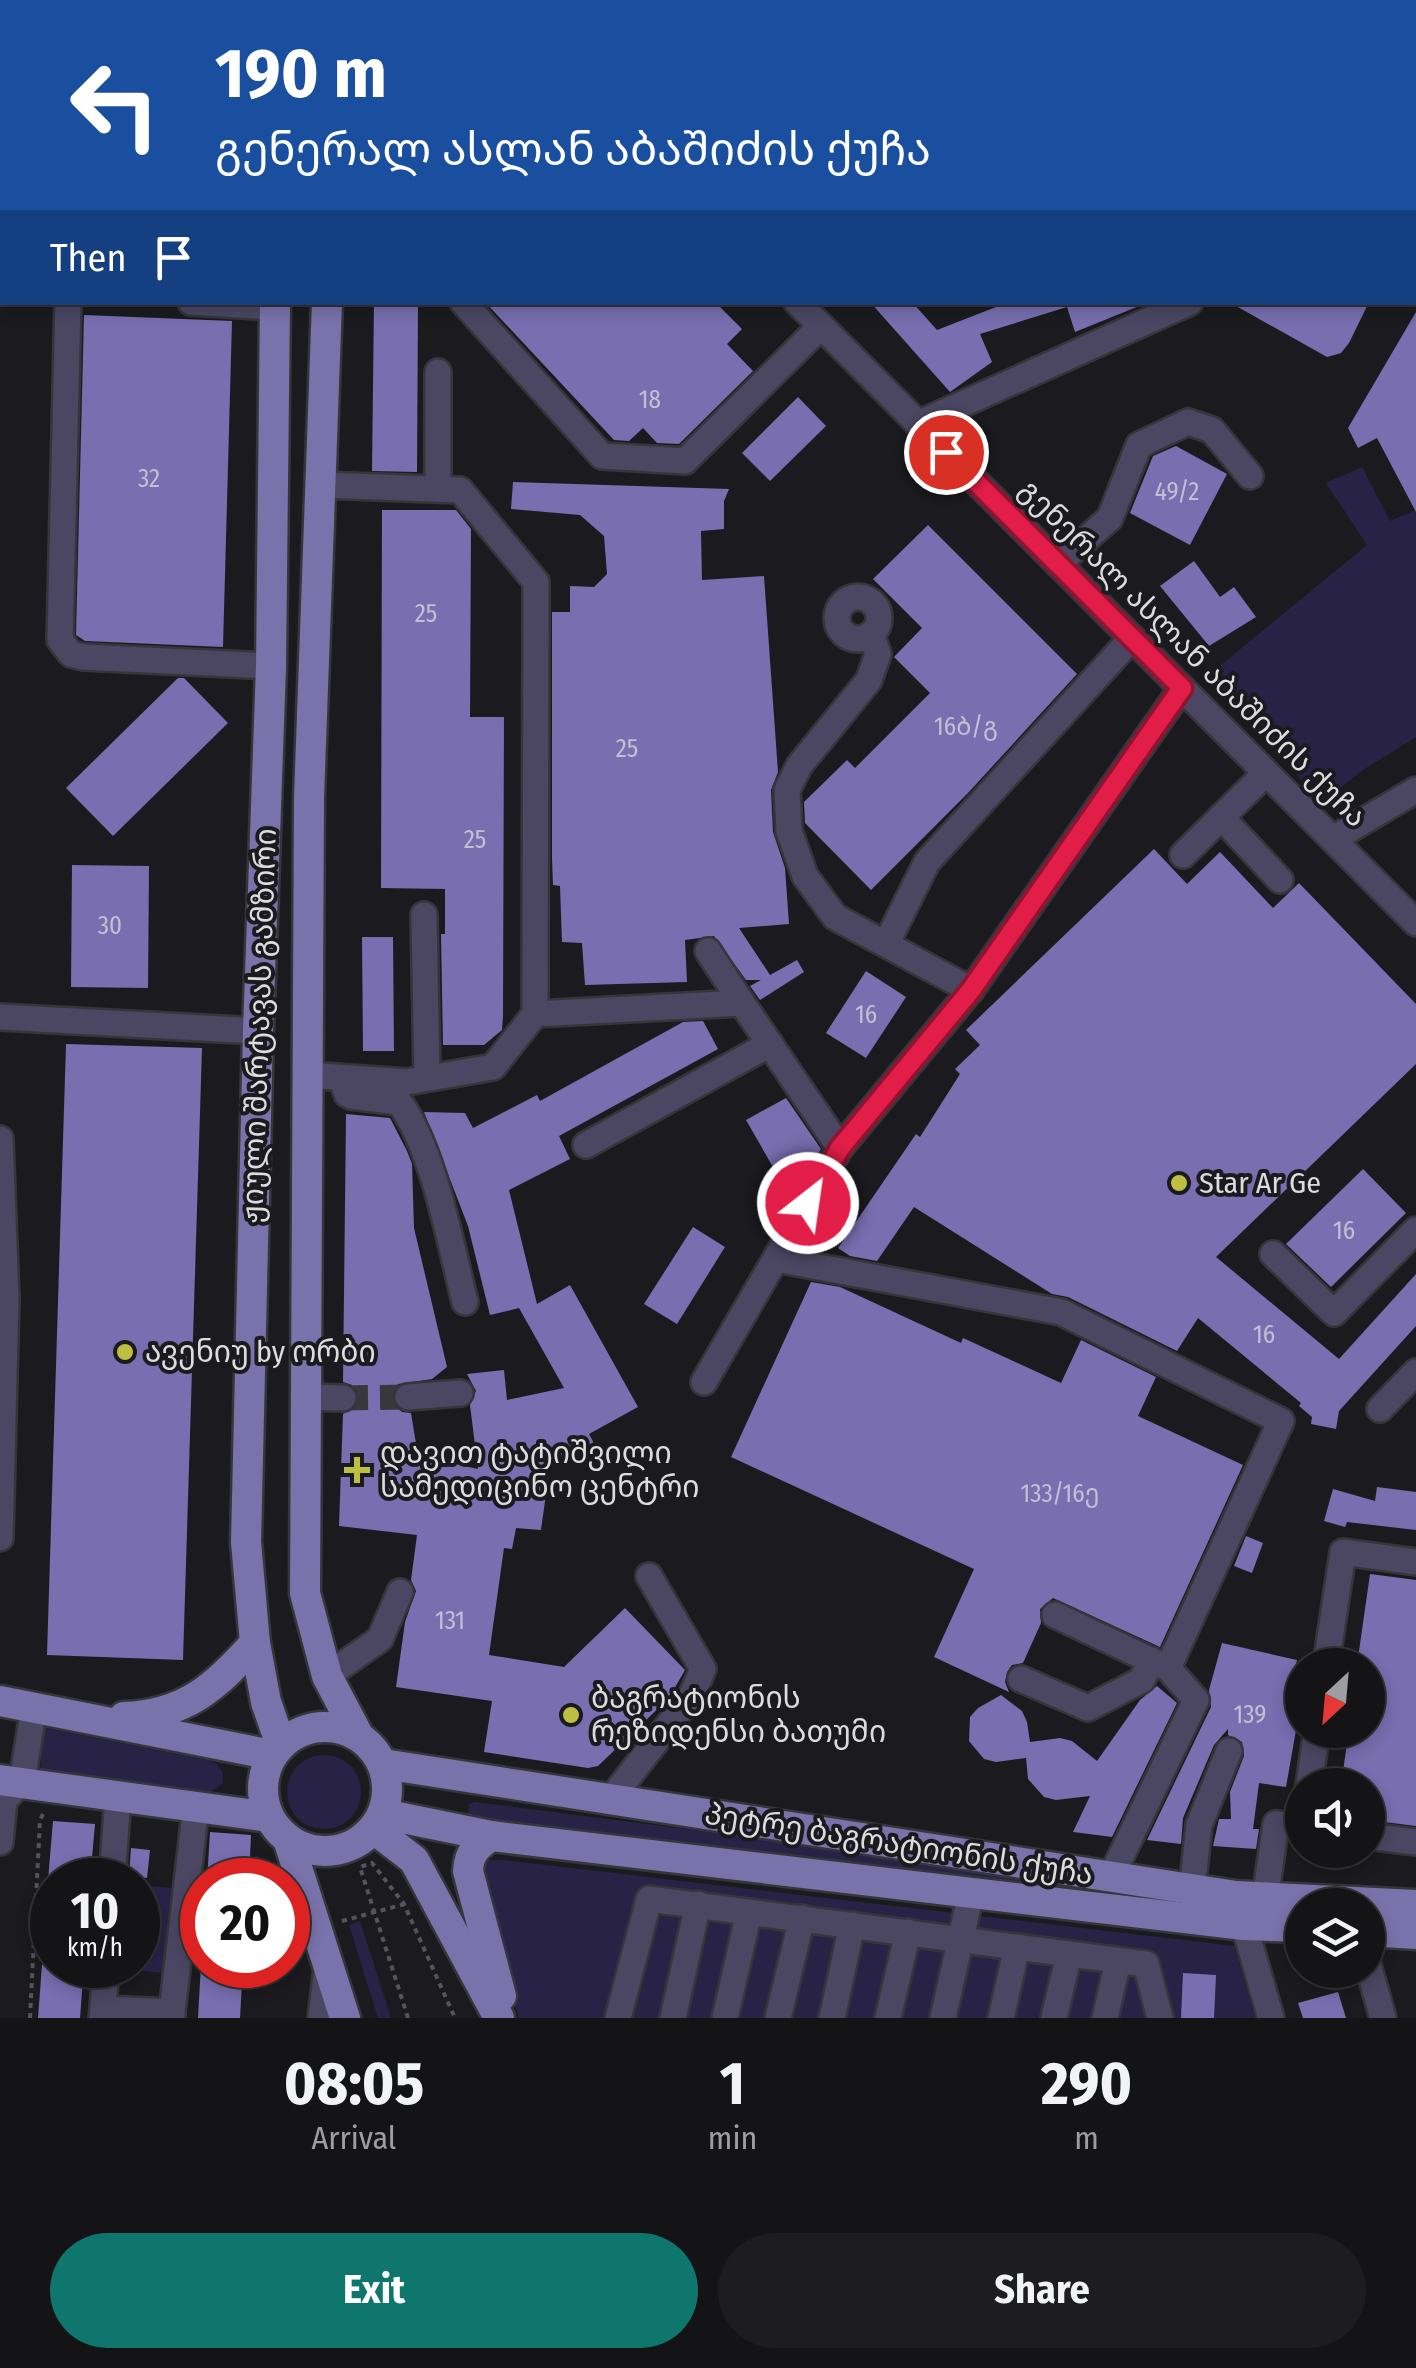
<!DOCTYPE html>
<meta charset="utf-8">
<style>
:root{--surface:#141417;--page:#1d1d20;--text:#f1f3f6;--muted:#9d9ea1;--line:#333336;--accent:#0f766e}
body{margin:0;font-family:"Fira Sans Condensed","Noto Sans Georgian",sans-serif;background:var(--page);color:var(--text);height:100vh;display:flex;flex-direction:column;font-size:38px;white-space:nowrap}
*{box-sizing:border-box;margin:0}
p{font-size:32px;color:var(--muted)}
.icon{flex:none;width:55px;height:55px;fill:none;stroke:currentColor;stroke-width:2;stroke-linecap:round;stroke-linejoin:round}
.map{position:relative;height:2018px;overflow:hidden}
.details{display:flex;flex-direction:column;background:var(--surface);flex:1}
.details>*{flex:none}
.guide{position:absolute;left:0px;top:0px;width:1418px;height:305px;box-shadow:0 5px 15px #0003,0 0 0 2px var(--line);background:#1a4fa0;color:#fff;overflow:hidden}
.needle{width:65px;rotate:206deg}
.controls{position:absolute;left:1285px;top:1648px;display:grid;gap:20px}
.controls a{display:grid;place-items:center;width:100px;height:100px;border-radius:50%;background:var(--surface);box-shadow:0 5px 15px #0003,0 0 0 2px var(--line);font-size:50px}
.speed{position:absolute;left:30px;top:1858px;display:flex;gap:20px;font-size:50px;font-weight:700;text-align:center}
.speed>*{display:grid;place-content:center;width:130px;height:130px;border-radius:50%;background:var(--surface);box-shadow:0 5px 15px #0003,0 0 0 2px var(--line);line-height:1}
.speed small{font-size:25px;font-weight:400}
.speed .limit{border:15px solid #d22;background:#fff;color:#111}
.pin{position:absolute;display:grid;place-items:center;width:85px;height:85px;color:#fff;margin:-42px;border:5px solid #fff;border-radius:50%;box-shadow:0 2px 10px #0007}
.me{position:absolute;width:110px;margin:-55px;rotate:30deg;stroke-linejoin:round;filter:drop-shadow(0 0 8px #0008)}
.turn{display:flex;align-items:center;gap:35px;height:210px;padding:0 50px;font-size:45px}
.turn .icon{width:130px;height:130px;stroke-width:2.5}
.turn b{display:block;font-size:70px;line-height:85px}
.then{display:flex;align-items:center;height:95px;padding:0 50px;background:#0003;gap:20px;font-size:38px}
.eta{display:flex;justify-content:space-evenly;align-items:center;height:170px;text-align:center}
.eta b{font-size:60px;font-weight:700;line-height:70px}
.primary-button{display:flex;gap:20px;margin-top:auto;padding:20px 50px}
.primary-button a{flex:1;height:115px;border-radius:60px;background:var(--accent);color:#fff;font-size:40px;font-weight:700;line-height:115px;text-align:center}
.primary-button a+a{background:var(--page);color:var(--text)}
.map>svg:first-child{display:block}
.green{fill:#292247}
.building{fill:#786eb0}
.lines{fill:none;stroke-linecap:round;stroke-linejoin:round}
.minor-tunnel{stroke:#38383c;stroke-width:25;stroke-dasharray:25 12;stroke-linecap:butt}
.minor-casing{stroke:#36363a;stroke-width:30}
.major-casing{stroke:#36363a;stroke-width:35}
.path{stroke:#555559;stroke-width:4;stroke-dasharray:5 5;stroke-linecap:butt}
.minor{stroke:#4b4763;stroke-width:25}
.major{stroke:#7a72aa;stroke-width:30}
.route-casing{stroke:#92132f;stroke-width:25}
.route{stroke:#e11d48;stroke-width:18}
.poi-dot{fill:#bdbf43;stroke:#1b1b1f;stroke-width:4}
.labels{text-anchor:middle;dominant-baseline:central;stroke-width:8;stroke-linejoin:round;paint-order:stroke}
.number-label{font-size:25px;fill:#c3c0d3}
.street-label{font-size:30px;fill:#dcdcdf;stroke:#1b1b1f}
.poi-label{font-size:30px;fill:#dcdcdf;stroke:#1b1b1f;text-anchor:start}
</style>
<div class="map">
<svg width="1416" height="2018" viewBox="0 0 1416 2018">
<rect width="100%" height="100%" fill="#1b1b1f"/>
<g class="green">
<polygon points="572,0 1198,0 574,2"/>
<polygon points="1362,467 1390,521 1416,510 1416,737 1363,770 1321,803 1210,674 1367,545 1326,483"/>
<polygon points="44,1728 206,1760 217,1764 223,1773 223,1783 210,1792 40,1771"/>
<circle cx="324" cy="1792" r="37"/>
<polygon points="475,1802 1203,1895 1204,1904 473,1817 468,1815 469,1804"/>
<polygon points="487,1860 504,1860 1234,1946 1255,2018 519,2018 478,1885 478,1872"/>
<polygon points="138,1885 171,1888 163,1973 110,1968 110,1965 138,1965"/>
<polygon points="360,1921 391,2018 378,2018 349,1925"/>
</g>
<g class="building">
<polygon points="374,302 418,302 417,472 372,471"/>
<polygon points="485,302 715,302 742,329 727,344 753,371 679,444 657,443 643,428 629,441 614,440"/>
<polygon points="870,302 912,302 937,330 996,307 995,302 1149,302 1075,332 1067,307 980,334 992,362 950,392"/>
<polygon points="1229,302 1369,302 1349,343 1341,353 1327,357"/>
<polygon points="1416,312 1416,512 1377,438 1358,448 1348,428"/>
<polygon points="84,315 232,321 223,647 85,641 76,635"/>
<polygon points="798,397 826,426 770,481 742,453"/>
<polygon points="1176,446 1227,474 1190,545 1130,513 1153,456"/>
<polygon points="513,482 729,489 724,501 724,529 701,531 702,580 764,576 778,772 771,790 773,832 785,868 789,924 739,928 770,975 797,960 804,972 760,1000 750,986 761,980 746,980 714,936 685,940 687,982 585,985 582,943 562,942 560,886 553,885 552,859 552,612 570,612 570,586 594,587 607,574 604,536 580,515 511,509"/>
<polygon points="382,510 456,510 471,529 470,717 504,717 503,1017 502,1030 484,1045 443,1045 441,934 445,934 445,889 381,888"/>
<polygon points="928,525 1077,674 968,793 871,890 805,823 804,802 847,760 855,768 930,693 894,657 922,628 873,579"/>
<polygon points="1194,561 1220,597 1234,587 1256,617 1209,646 1160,586"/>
<polygon points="178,678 184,678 228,723 113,836 66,788"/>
<polygon points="1154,849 1187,884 1220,852 1273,908 1299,883 1416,1004 1416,1064 1216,1257 1339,1359 1416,1274 1416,1326 1339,1411 1336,1429 1311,1424 1312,1417 1299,1406 1301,1403 1198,1318 1177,1351 1068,1297 1052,1294 914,1207 877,1261 850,1256 838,1248 916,1134 920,1137 960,1074 955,1069 980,1045 966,1030"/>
<polygon points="72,865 149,866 148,988 71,987"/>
<polygon points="362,937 393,937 394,1051 363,1051"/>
<polygon points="866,971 906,997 866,1058 826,1033"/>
<polygon points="703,1021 718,1049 559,1136 570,1159 509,1190 537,1304 570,1285 638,1407 589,1434 596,1447 551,1458 541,1530 516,1528 512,1549 504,1548 489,1655 564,1667 625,1608 685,1670 669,1698 598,1766 588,1768 484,1752 492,1701 396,1687 405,1622 416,1591 411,1580 417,1535 339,1526 343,1414 356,1407 359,1397 352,1385 343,1382 346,1114 390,1118 407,1151 412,1164 414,1228 447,1367 432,1379 398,1384 392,1397 394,1405 402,1412 411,1413 418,1456 478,1469 470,1405 476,1391 467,1374 504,1370 507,1400 564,1388 519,1308 490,1315 468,1226 424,1112 465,1113 473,1128 537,1095 540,1101 683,1022"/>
<polygon points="66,1044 202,1048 183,1660 47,1655"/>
<polygon points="786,1098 821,1149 811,1166 781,1181 746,1120"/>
<polygon points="1363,1169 1406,1213 1331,1287 1286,1244"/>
<polygon points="693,1227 725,1247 677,1324 644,1304"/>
<polygon points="811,1282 840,1287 961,1343 963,1338 1061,1383 1081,1340 1156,1377 1138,1416 1243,1465 1160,1647 1053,1598 1040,1609 1041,1623 1023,1663 1012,1665 1007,1672 1005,1682 1009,1692 934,1657 974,1569 731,1457"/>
<polygon points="1377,1487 1416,1492 1416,1530 1347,1522 1345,1527 1324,1521 1333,1489 1375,1501"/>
<polygon points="1246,1536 1263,1543 1252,1573 1234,1566"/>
<polygon points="1370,1574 1416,1580 1416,1826 1368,1820 1368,1785 1341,1785 1349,1730 1368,1730 1368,1665 1357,1665"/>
<polygon points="1222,1643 1297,1660 1292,1682 1302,1684 1302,1696 1286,1787 1259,1783 1253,1829 1259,1829 1256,1849 1213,1846 1219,1819 1231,1819 1230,1792 1244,1756 1242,1742 1228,1735 1228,1729 1214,1745 1183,1818 1181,1844 1147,1840 1211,1707 1209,1690"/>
<polygon points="1157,1686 1177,1703 1112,1837 1073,1832 1090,1796 1056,1800 1044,1797 1028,1779 1026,1758 996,1762 984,1759 969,1741 970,1717 978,1708 1001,1695 1022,1711 1027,1722 1030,1742 1060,1738 1072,1741 1097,1761 1140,1700"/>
<polygon points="53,1821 95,1824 90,1880 48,1880"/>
<polygon points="210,1832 251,1835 249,1880 207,1880"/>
<polygon points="131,1848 150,1850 147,1878 129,1876"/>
<polygon points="42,1965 84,1965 80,2018 38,2018"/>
<polygon points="201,1965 243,1965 240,2018 198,2018"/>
<polygon points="1183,1973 1216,1975 1214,2018 1181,2018"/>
<polygon points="1338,1992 1346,2018 1303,2018 1298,2003"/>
</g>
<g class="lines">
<polyline class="minor-tunnel" points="343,1398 408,1397"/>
<defs>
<g id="minor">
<polyline points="485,0 489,2"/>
<polyline points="1363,2 1363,0"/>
<polyline points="1415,86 1416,86"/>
<polyline points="1415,220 1416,222"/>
<polyline points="0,221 2,221"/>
<polyline points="68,302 60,640 71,654 83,657 271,666"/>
<polyline points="191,302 275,307"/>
<polyline points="463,302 602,456 685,461 821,326"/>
<polyline points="797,302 1416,923"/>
<polyline points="918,424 1190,302"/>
<polyline points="438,489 438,372"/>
<polyline points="1058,564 1110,518 1139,445 1188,422 1212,430 1250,476"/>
<circle cx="858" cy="618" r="21"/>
<polyline points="871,634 878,654 869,680 799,766 787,790 789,831 805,876 835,917 971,990"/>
<polyline points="1221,817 1280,880"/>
<polyline points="1333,839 1416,790"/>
<polyline points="1183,855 1266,773"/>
<polyline points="424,915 427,1077"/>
<polyline points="886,944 927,862 1132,638"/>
<polyline points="708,951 742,1003"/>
<polyline points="535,1014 742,1003 840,1148"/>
<polyline points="0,1017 258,1031"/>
<polyline points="307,1075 407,1082 493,1067 535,1014 536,582 460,490 322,485"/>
<path d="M342 1078 347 1094 351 1096 399 1102C434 1149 450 1243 465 1302"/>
<polyline points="0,1139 6,1298 0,1538"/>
<polyline points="586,1145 770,1044"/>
<polyline points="1273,1254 1334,1313 1416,1230"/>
<polyline points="776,1259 1061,1312 1281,1421 1168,1668 1196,1700 1111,1877"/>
<polyline points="704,1382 840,1148 971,990 1182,688"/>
<polyline points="306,1397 343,1398"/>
<polyline points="408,1397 460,1393"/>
<polyline points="1380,1409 1416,1372"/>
<polyline points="1055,1615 1163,1666"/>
<polyline points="1326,1665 1343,1552 1416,1562"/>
<polyline points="327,1676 380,1639 400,1592"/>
<polyline points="1021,1679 1088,1708 1142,1680 1151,1660"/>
<polyline points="1309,1785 1317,1730"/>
<polyline points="611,1799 692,1695 703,1669 649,1576"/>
<polyline points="1368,1836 1416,1842"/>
<polyline points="0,1842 4,1800 22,1782 34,1707"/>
<polyline points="112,1880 118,1796"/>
<polyline points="1192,1890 1199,1825 1229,1751"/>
<polyline points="1265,1898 1276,1824 1302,1827"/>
<polyline points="1240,1911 1271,2018"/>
<polyline points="1368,1965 1383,2018"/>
<polyline points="103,2009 106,1965"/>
<polyline points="172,2012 196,1806"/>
<polyline points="102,2018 103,2009 172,2012 172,2018"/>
<polyline points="321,2018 327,1968"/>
<polyline points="618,2018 649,1899 1146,1964 1160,2018"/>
<polyline points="673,2018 698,1904"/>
<polyline points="725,2018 749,1912"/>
<polyline points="778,2018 802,1918"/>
<polyline points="832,2018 852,1925"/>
<polyline points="888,2018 908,1932"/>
<polyline points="943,2018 971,1893"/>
<polyline points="1001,2018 1017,1947"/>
<polyline points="1054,2018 1069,1954"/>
<polyline points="1105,2018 1118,1961"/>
</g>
<g id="major">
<polyline points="283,2 283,0"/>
<polyline points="353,2 354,0"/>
<polyline points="275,302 271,666 258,1031 246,1542 255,1643 266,1702 281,1745"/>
<polyline points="327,302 309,798 305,1593 327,1676 358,1735"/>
<polyline points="0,1701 272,1755"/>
<path d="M124 1717C185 1715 216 1687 255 1643"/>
<circle cx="325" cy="1789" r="62"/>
<polyline points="383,1764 1236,1896 1416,1905"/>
<polyline points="0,1780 269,1817"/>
<polyline points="383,1814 491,1836 1244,1925 1302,1927"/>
<polyline points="374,1829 414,1860 499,2018"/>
<path d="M491 1836C476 1846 469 1853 468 1871L501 1996"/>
<polyline points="288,1839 345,2018"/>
<polyline points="1368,1931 1416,1934"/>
</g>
</defs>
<use href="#minor" class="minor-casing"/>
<use href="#major" class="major-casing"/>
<g class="path">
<polyline points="131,2 131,0"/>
<polyline points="0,15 2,15"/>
<polyline points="342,1921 405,1904"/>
<polyline points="30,2018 40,1820 43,1814"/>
<polyline points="408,2018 360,1867 372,1863 404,1904 455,2018"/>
</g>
<use href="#minor" class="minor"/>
<use href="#major" class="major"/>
</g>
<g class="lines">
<defs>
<polyline id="route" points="808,1203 840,1148 971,990 1182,688 946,452"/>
</defs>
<use href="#route" class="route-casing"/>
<use href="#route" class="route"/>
</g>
<g class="poi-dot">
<circle cx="1179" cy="1183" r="10"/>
<circle cx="125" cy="1352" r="10"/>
<path d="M352 1455h10v10h10v10h-10v10h-10v-10h-10v-10h10z"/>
<circle cx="571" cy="1715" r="10"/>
</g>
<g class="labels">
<g class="number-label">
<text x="650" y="400">18</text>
<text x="149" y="479">32</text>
<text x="1177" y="492">49/2</text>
<text x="426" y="614">25</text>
<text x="966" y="727">16ბ/გ</text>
<text x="627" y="749">25</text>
<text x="475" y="840">25</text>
<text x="110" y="926">30</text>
<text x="866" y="1015">16</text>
<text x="1344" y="1231">16</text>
<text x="1264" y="1335">16</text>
<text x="1060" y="1494">133/16ე</text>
<text x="450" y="1621">131</text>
<text x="1250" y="1715">139</text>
</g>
<g class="street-label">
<text transform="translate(1193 653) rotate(45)">გენერალ ასლან აბაშიძის ქუჩა</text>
<text transform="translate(259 1026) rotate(-88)">ჟიული შარტავას გამზირი</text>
<text transform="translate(899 1844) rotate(9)">პეტრე ბაგრატიონის ქუჩა</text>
</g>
<g class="poi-label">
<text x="1199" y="1183">Star Ar Ge</text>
<text x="145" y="1352">ავენიუ by ორბი</text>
<text x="380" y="1453">დავით ტატიშვილი<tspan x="380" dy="34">სამედიცინო ცენტრი</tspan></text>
<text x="591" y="1698">ბაგრატიონის<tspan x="591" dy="34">რეზიდენსი ბათუმი</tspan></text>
</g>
</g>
</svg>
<div class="controls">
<a><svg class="needle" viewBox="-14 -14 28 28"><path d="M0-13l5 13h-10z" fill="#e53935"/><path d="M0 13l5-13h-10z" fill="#9d9ea1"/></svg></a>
<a><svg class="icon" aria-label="sound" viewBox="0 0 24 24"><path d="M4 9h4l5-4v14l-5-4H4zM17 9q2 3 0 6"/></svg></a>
<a><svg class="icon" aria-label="layers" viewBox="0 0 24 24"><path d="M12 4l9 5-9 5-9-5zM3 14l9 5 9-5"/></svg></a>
</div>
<div class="speed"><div>10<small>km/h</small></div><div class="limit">20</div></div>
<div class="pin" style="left:946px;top:452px;background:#d93025"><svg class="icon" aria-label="arrive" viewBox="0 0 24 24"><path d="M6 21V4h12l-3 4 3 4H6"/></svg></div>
<svg class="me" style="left:808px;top:1203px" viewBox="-20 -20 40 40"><circle r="17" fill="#e11d48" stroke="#fff" stroke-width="3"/><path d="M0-11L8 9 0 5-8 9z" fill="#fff"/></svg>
<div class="guide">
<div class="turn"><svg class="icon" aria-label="left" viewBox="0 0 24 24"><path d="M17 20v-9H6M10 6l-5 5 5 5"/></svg><div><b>190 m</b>გენერალ ასლან აბაშიძის ქუჩა</div></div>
<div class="then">Then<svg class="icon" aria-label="arrive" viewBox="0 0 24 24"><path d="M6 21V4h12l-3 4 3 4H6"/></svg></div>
</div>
</div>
<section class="details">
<div class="eta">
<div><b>08:05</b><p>Arrival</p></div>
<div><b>1</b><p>min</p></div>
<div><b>290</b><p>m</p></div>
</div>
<div class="primary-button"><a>Exit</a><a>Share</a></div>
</section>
